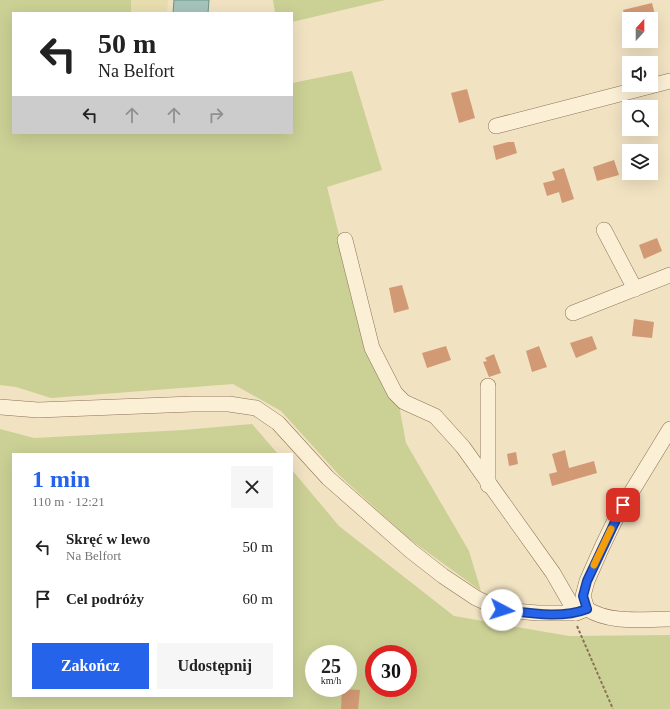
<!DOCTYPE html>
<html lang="pl">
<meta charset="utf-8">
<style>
:root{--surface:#fff;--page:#f6f6f6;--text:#222;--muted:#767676;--accent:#2563eb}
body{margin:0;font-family:Georgia,serif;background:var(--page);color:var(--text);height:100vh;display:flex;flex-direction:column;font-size:15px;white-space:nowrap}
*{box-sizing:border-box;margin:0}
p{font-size:13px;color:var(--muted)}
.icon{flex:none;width:22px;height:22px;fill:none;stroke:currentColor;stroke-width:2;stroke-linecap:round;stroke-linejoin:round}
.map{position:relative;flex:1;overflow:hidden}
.side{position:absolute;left:12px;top:453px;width:281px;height:244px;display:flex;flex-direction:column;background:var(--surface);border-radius:0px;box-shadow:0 4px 16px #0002}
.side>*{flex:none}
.hud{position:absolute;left:12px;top:12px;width:281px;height:122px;border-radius:0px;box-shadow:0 4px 16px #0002;background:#fff;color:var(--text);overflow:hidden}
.needle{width:26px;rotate:21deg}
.buttons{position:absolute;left:622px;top:12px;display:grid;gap:8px}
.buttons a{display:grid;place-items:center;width:36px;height:36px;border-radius:0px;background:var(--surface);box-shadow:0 4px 16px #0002;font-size:20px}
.speed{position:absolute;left:305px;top:645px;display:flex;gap:8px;font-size:20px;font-weight:700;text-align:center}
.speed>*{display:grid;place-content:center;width:52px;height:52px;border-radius:50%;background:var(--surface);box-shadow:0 4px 16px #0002;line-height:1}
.speed small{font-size:10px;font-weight:400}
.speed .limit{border:6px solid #d22;background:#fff;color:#111}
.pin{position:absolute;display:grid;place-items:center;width:34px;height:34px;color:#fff;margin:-17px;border-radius:8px;box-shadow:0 2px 6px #0006}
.me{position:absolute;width:44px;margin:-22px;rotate:95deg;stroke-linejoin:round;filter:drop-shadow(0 0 3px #0008)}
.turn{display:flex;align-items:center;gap:14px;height:84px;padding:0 20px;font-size:18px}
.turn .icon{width:52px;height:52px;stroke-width:2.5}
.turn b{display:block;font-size:28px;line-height:34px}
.lanes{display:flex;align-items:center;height:38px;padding:0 20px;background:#0003;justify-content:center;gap:20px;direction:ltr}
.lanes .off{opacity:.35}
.round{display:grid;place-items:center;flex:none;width:42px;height:42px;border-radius:0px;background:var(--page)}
.overview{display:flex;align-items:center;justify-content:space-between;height:68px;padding:0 20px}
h1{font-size:24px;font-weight:700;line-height:30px;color:var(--accent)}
.button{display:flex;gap:8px;margin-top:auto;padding:8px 20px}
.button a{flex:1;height:46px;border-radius:0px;background:var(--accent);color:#fff;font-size:16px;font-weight:700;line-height:46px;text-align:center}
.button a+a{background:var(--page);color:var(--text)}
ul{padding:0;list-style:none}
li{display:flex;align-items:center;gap:12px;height:52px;padding:0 20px}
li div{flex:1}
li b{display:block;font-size:15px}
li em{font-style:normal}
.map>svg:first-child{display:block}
.farmland{fill:#e8ddaf}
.green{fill:#cbd095;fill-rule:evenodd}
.water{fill:#a5c4ba;stroke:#6b9388}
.building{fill:#d29975}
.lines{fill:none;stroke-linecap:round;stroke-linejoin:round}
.minor-casing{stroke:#8d7258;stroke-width:16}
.path{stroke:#8d7258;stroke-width:2;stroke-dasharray:3 2;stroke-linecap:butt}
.minor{stroke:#fbefd6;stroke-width:15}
.route-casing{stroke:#184099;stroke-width:10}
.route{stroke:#2563eb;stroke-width:7}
.slow{stroke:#f59e0b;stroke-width:7}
</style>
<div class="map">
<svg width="670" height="709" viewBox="0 0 670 709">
<rect width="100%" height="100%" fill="#f1e2c2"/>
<polygon class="farmland" points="131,0 168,0 167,13 131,13"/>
<g class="green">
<polygon points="0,0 131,0 131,13 13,13 13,133 292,133 292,83 352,71 382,170 327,187 368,351 399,405 406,443 469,551 481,591 408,538 339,475 281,411 233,384 51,398 16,387 0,385"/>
<polygon points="273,0 385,0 292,22 292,13 275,13"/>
<path d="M252 424 278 454H13V696H292V470L339 526 454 616 569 636 670 635V709H0V429L34 438 183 430ZM314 654H348V688H314ZM374 654H408V688H374Z"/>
</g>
<polygon class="water" points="174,0 209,0 208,13 173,13"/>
<g class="building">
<polygon points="652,3 656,19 625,19 623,10"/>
<polygon points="467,89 475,118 459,123 451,93"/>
<polygon points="508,142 514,142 517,153 496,160 493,146"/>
<polygon points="614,160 619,175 597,181 593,167"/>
<polygon points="564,168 574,199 562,203 559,192 547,196 543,183 555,180 552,172"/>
<polygon points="657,238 662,251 644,259 639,245"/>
<polygon points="402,285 409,309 394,313 389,288"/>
<polygon points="634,319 654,322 652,338 632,336"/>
<polygon points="592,336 597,349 576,358 570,343"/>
<polygon points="446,346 451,360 427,368 422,353"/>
<polygon points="539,346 547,367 532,372 526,351"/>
<polygon points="494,354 501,373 489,377 483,362 487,361 485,358"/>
<polygon points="565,450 569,468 594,461 597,473 552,486 549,474 557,472 552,454"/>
<polygon points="516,452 518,464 509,466 507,454"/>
<polygon points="342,689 360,690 358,709 341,709"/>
</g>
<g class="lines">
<defs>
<g id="minor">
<polyline points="496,126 670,81"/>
<polyline points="604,230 635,289"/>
<polyline points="345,240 372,348 395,393 404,402 435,416 463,447 553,573 576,613"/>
<polyline points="573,313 670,275"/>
<polyline points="488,386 488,485"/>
<polyline points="0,407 38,410 193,404 229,404 256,408 278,423 328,478 411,551 443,576 476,598 502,610 538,613 576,613 587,609"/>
<polyline points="587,609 583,596 587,581 602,547 618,514 670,429"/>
<path d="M587 609C611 624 643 619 670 619"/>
</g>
</defs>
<use href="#minor" class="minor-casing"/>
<polyline class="path" points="577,626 613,709"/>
<use href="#minor" class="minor"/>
</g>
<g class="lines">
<defs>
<path id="route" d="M502 610C529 613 561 619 587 609L583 596 587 581 623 505"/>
</defs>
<use href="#route" class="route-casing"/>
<use href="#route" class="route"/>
<polyline class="slow" points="594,565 611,529"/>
</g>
</svg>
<div class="buttons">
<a><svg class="needle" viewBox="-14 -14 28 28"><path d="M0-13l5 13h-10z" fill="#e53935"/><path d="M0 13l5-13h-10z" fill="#767676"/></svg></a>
<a><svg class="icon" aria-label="sound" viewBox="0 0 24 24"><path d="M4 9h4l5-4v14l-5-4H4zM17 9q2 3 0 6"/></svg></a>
<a><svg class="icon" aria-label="search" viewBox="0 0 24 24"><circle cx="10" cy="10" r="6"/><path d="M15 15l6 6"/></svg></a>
<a><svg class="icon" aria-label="layers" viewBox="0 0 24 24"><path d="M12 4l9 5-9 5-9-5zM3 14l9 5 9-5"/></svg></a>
</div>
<div class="speed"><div>25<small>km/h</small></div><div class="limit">30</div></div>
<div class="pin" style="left:623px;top:505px;background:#d93025"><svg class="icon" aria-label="arrive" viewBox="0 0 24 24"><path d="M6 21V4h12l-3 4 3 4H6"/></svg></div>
<svg class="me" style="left:502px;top:610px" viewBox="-20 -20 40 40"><circle r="19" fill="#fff"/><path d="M0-13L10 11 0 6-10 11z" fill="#2563eb"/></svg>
<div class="hud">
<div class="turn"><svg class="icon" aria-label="left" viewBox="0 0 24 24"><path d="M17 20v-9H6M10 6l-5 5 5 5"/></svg><div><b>50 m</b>Na Belfort</div></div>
<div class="lanes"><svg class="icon" aria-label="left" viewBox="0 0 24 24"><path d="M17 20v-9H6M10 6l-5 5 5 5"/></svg><svg class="icon off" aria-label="ahead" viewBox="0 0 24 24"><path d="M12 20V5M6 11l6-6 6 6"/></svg><svg class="icon off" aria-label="ahead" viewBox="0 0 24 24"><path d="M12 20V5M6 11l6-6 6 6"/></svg><svg class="icon off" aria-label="right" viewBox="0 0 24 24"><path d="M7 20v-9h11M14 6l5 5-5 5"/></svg></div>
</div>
<section class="side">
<div class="overview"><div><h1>1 min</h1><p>110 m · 12:21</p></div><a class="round"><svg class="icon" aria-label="close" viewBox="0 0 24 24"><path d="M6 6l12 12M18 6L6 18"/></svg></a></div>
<ul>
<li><svg class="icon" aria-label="left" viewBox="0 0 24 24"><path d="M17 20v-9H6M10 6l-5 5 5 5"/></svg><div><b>Skręć w lewo</b><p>Na Belfort</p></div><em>50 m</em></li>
<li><svg class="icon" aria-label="arrive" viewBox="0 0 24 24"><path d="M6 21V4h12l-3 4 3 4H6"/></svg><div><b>Cel podróży</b></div><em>60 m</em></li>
</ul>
<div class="button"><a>Zakończ</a><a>Udostępnij</a></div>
</section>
</div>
